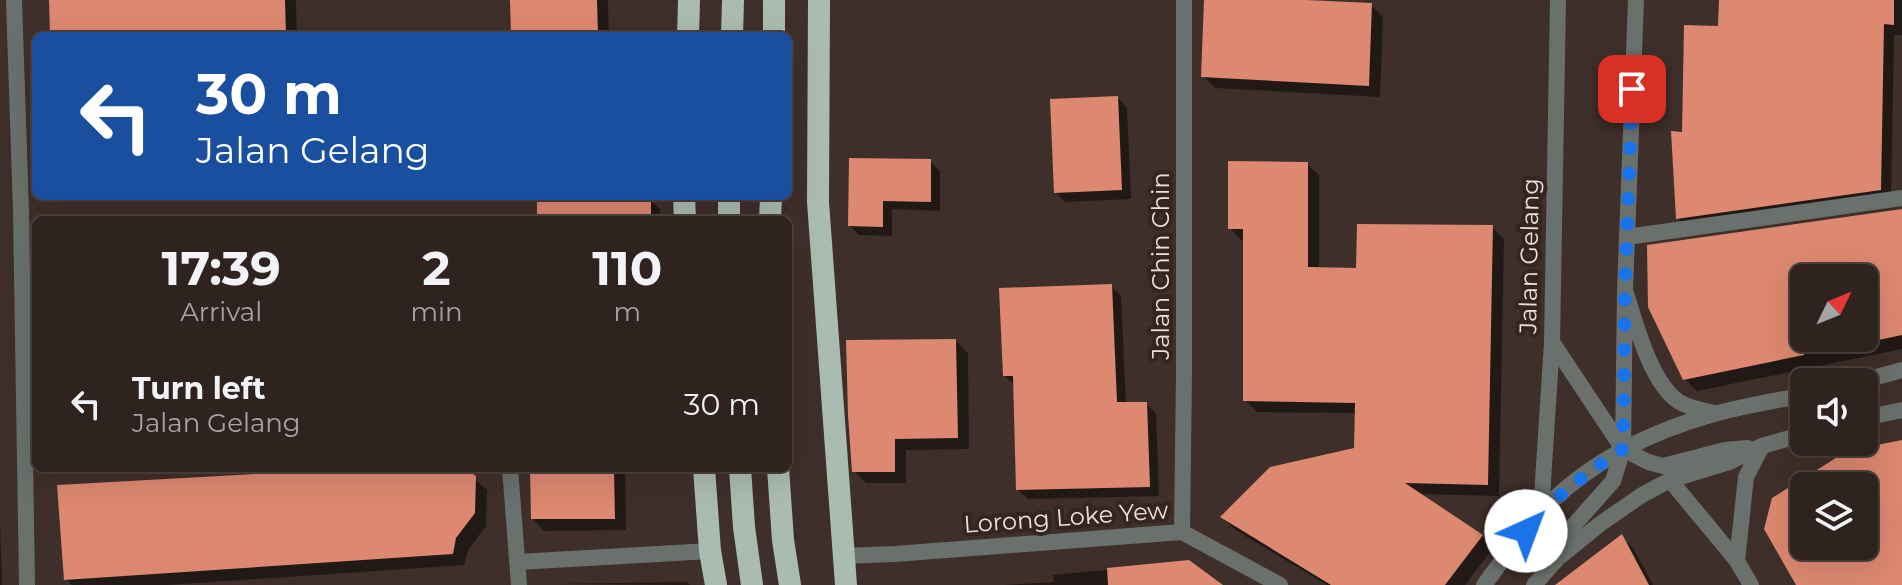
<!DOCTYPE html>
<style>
:root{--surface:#2f2320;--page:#372b29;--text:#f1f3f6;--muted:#a7a4a5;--line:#4a403e}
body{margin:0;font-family:Montserrat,sans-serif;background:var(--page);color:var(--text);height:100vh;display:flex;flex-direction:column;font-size:30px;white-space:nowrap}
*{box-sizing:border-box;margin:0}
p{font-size:26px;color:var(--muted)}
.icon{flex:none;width:44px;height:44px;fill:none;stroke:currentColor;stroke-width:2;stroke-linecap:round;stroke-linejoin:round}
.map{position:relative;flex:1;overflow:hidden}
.panel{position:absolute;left:32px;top:216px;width:760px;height:256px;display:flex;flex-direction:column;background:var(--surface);border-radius:12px;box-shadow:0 8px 32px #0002,0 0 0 2px var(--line)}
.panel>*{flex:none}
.top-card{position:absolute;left:32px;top:32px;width:760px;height:168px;border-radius:12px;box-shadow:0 8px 32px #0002,0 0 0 2px var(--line);background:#1a4fa0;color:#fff;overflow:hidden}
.needle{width:52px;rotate:47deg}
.fabs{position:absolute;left:1790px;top:264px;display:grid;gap:16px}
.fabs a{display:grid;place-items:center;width:88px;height:88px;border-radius:12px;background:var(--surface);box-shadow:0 8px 32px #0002,0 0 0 2px var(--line);font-size:40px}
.pin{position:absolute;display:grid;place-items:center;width:68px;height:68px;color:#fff;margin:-34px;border-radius:16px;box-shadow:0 4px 12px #0006}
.me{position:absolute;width:88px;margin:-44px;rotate:43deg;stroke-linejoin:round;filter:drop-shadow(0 0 6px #0008)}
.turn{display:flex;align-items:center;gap:28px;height:168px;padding:0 32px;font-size:36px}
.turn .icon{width:104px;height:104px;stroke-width:2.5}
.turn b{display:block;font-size:56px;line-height:68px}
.eta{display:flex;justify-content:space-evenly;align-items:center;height:136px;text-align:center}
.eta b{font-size:48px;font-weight:700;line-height:56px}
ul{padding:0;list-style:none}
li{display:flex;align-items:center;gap:24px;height:104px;padding:0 32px}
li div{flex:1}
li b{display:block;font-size:30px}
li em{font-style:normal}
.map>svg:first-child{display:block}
.shadow{fill:#0007;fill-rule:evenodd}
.building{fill:#dd8870;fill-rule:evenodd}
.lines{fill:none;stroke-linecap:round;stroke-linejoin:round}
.minor{stroke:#6a716d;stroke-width:16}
.tertiary{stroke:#6a716d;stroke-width:16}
.trunk{stroke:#aabbb2;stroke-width:22}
.route{stroke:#1a73e8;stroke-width:14;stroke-dasharray:0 25.2}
.labels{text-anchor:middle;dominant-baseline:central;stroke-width:8;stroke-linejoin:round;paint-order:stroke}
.street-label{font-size:24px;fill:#eae0dd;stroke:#342521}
</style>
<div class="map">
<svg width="1902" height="585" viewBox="0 0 1902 585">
<rect width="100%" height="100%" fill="#3f2f2a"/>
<g class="shadow">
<polygon points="51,0 296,0 297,36 52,36"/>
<polygon points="512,0 608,0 609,36 513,36"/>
<polygon points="1206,0 1264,0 1371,5 1383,17 1380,97 1215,88 1203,76"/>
<polygon points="1721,0 1902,0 1902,35 1894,35 1891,201 1690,229 1678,218 1684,134 1720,29"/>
<polygon points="1118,98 1127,108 1131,199 1065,202 1055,192"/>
<polygon points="930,161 940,171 940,211 892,209 892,236 859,235 850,226"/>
<polygon points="1307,164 1319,175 1319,269 1358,270 1492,227 1504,239 1499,496 1418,494 1482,536 1493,548 1465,585 1327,585 1234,529 1223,517 1356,449 1357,413 1257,412 1245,400 1245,240 1241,240 1230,228"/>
<polygon points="650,200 660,209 660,220 539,220"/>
<path d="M1902 211V349L1697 391 1685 379 1650 306ZM1804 278H1864V338H1804Z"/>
<polygon points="1111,286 1121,296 1126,404 1146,404 1156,413 1159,496 1028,499 1018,490 1015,385 1005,376"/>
<polygon points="956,341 968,353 969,449 906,450 906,483 866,483 854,471"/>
<polygon points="399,468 461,468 487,490 486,526 468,550 464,565 167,585 72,585 66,579"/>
<polygon points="532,468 625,468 626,530 544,531 533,519"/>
<polygon points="0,521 2,585 0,585"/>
<polygon points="1621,537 1633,548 1653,585 1559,585"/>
<polygon points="1189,562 1220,585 1004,585 1054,582 1053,575"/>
<polygon points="687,582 690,585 551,584"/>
</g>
<g class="building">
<polygon points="49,0 285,0 286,36 50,36"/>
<polygon points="510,0 597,0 598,36 511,36"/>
<polygon points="1204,0 1306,0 1372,3 1369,86 1201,77"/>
<polygon points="1719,0 1894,0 1894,25 1884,24 1881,190 1676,219 1671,131 1682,132 1684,25 1718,26"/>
<polygon points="1118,96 1122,190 1054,193 1050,99"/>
<polygon points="849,158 931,159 931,202 883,201 883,227 848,226"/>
<polygon points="1228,161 1308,162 1308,267 1356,268 1357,224 1493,225 1488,485 1405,483 1483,535 1445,585 1331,585 1220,517 1270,467 1354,448 1355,403 1243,401 1243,229 1228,229"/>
<polygon points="537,197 651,198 651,220 537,220"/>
<polygon points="1902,209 1902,335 1864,343 1864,278 1804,278 1804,355 1683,380 1648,307 1647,245"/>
<polygon points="1112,284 1117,402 1147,402 1150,487 1016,490 1013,376 1003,376 999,288"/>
<polygon points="956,339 958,438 895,439 895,472 852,472 848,415 846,340"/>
<path d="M1902 440V585H1796L1764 529 1772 498 1847 451ZM1804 486H1864V546H1804Z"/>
<polygon points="364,468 465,468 476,476 475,513 456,538 453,554 64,580 57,485"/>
<polygon points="530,468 614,468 615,519 531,519"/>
<polygon points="1622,534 1649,585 1555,585"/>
<polygon points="1189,560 1223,585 1108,585 1107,568"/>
</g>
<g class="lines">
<g class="minor">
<polyline points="14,0 21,211 27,585"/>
<polyline points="1627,237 1902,198"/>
<polyline points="1623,449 1625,290 1636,0"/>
<polyline points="510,468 519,585"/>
<polyline points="1670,480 1737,561 1751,585"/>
<polyline points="1541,512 1552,342 1558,0"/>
<polyline points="1182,532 1184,373 1184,0"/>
<polyline points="844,556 895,554 1182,532 1280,585"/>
<polyline points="1737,561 1746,477 1762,446"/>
<polyline points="518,562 710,551"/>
</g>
<g class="tertiary">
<path d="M1625 290C1635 321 1650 382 1678 401 1688 408 1702 410 1714 413"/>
<polyline points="1552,342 1623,449 1648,462 1663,466 1725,450 1748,448"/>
<polyline points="1859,382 1902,370"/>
<polyline points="1864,418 1902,410"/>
<polyline points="1547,561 1550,552 1613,481 1623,449"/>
<path d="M1484 585C1502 561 1520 535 1540 513 1587 463 1649 432 1714 414 1743 406 1774 401 1804 395"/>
<polyline points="1534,585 1558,558 1600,524 1642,495 1670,480 1729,462 1762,446 1804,434"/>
</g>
<g class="trunk">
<polyline points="819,0 818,202 846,585"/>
<polyline points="688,36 689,0"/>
<polyline points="732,36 733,0"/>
<polyline points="774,36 774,0"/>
<polyline points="684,196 685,220"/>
<polyline points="729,220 729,196"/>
<polyline points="770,220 771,196"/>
<polyline points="704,468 710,551 716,585"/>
<polyline points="740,468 744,527 752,585"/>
<polyline points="778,468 783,540 790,585"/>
</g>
</g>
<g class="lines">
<path class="route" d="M1526 531C1553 497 1587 473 1623 449L1625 290 1632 89"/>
</g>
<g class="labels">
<g class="street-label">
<text transform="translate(1529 256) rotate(-89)">Jalan Gelang</text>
<text transform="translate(1160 266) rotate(-90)">Jalan Chin Chin</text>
<text transform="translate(1066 517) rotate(-4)">Lorong Loke Yew</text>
</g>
</g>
</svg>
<div class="fabs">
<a><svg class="needle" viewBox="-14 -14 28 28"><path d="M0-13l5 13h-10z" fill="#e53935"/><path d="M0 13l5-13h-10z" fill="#a7a4a5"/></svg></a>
<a><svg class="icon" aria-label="sound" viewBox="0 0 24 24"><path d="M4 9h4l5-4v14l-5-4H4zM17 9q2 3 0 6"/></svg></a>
<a><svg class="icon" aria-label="layers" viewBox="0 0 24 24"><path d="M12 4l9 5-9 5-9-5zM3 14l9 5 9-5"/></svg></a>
</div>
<div class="pin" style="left:1632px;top:89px;background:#d93025"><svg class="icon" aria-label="arrive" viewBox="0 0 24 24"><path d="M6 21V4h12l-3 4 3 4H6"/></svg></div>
<svg class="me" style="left:1526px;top:531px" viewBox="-20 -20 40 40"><circle r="19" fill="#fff"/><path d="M0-13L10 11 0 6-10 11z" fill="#1a73e8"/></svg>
<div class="top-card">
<div class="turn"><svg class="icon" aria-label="left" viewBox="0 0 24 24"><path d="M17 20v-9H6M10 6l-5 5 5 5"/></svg><div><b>30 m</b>Jalan Gelang</div></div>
</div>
<section class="panel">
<div class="eta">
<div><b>17:39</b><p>Arrival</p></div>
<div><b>2</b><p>min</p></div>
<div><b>110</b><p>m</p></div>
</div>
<ul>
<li><svg class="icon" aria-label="left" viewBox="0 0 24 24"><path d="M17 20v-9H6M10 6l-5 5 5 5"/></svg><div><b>Turn left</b><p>Jalan Gelang</p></div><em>30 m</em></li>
</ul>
</section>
</div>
